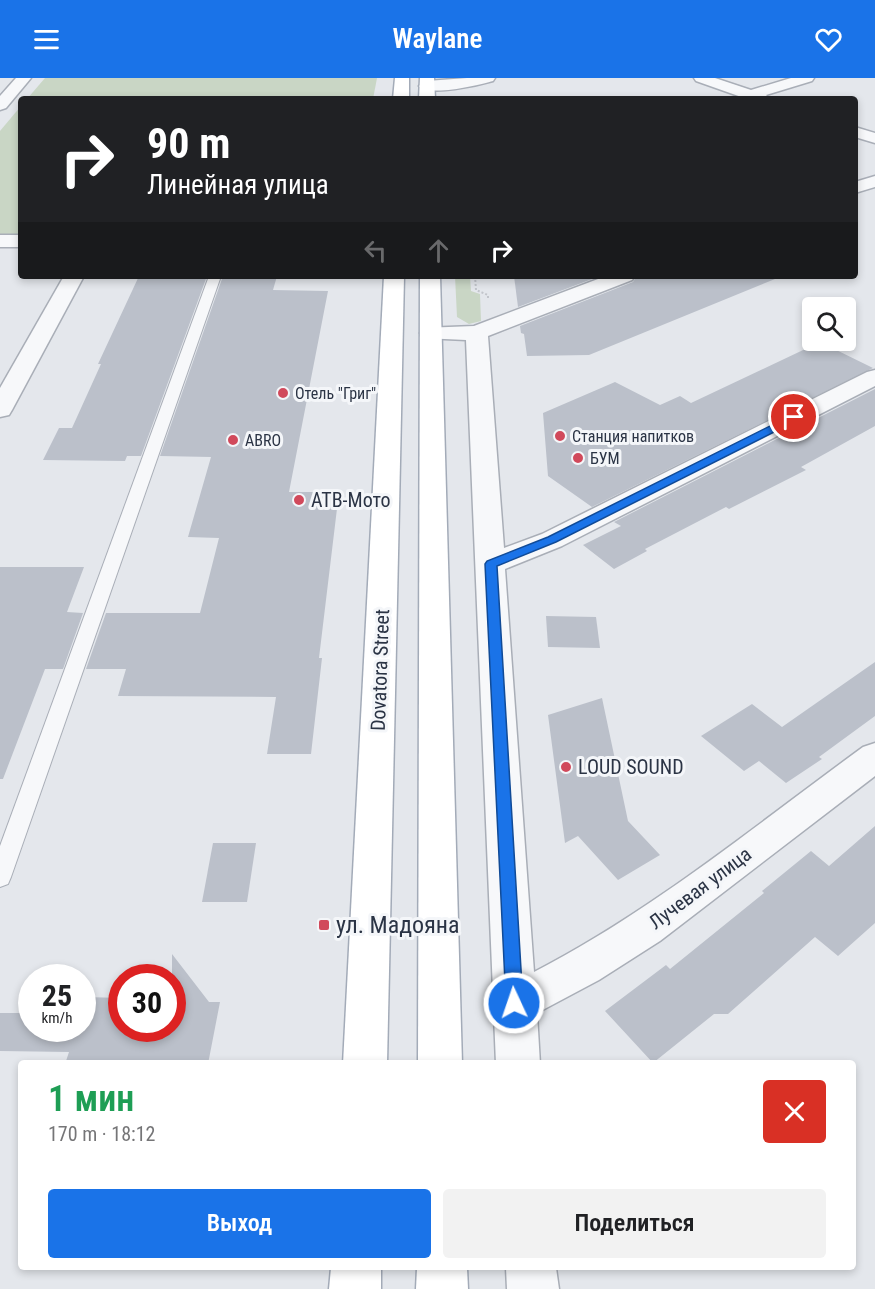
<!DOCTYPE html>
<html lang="ru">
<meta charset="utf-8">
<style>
:root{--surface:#fff;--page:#f2f2f2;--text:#202124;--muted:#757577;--accent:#1a73e8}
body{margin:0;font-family:"Roboto Condensed",sans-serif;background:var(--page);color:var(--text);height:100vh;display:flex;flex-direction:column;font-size:22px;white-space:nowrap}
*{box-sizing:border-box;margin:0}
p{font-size:20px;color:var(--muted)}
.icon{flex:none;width:33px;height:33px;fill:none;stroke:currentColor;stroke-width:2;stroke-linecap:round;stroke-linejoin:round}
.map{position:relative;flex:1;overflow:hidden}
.panel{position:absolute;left:18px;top:982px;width:838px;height:210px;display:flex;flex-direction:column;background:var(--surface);border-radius:6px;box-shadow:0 3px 9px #0003}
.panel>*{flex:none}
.guide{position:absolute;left:18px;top:18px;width:840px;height:183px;border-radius:6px;box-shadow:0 3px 9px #0003;background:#202124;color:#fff;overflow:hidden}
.buttons{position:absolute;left:802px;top:219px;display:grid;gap:12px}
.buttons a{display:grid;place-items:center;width:54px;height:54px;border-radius:6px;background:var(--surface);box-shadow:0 3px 9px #0003;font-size:30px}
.speed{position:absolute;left:18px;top:886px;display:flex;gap:12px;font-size:30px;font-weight:700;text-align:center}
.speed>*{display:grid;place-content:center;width:78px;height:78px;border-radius:50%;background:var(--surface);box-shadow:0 3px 9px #0003;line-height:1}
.speed small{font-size:15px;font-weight:400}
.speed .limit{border:9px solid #d22;background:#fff;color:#111}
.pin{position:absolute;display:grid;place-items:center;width:51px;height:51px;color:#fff;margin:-26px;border:3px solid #fff;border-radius:50%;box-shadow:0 2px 6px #0007}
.me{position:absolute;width:66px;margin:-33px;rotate:357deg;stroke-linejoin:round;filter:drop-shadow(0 0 4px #0008)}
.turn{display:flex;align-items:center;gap:21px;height:126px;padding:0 30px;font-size:27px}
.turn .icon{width:78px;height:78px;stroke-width:2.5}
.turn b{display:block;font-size:42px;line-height:51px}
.lanes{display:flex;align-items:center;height:57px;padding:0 30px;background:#0003;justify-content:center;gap:30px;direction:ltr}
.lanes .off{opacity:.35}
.round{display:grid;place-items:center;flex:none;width:63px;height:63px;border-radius:6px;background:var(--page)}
.headline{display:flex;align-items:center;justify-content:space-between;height:102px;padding:0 30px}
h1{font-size:36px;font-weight:600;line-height:45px;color:#1e9e55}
.primary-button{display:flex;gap:12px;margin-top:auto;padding:12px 30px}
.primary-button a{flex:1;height:69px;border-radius:6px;background:var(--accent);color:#fff;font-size:24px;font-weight:600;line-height:69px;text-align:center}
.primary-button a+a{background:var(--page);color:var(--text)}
header{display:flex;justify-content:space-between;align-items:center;height:78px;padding:0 30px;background:var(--accent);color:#fff;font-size:27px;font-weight:600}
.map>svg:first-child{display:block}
.green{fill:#c9d6c5}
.building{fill:#bbc0ca}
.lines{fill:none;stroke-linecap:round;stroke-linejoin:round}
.service-casing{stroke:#a9aeb7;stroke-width:2}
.minor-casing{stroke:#a9aeb7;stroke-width:3}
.primary-casing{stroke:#a3abb8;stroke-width:3}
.path{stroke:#c2c5cb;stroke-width:2;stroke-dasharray:2 2;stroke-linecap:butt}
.service{fill:#f7f8fa;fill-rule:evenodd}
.minor{fill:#f7f8fa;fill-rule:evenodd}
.primary{fill:#fff;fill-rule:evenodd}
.route{fill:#1a73e8;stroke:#114b97;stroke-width:1.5}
.poi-dot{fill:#d1495b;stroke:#f4f6f9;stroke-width:2}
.labels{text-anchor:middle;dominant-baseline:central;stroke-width:6;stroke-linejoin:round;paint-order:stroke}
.far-poi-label{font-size:16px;fill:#2b3445;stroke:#f4f6f9;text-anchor:start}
.poi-label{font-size:20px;fill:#2b3445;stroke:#f4f6f9;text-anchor:start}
.street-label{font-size:20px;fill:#2b3445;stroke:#f4f6f9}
.near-poi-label{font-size:24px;fill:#2b3445;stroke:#f4f6f9;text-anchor:start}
</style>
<header><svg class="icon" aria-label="menu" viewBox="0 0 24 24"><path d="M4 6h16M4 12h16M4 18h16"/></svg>Waylane<svg class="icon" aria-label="heart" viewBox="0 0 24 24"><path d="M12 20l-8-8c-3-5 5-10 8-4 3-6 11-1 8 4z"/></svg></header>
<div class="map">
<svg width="875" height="1211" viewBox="0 0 875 1211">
<rect width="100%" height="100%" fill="#e4e7ec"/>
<g class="green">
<polygon points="45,0 377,0 373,21 27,21"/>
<polygon points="21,28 21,156 0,156 0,53"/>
<polygon points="455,198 470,198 471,213 480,216 481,243 469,246 457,239"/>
</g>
<g class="building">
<polygon points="139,198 207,198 141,378 127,378 125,383 43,382 59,350 72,350 101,286 98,286"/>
<polygon points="223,198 277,198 273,212 328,213 289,414 339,414 319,580 322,580 311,676 267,676 276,619 118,618 126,591 86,591 106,535 200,535 219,460 188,459 211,379 160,378"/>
<polygon points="514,198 600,198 518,229"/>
<polygon points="637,198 779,198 780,199 589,277 527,278 524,256 521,255 520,248 633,204"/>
<polygon points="820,264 873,290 592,429 548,398 543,335 615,304 660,327 680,318 691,325"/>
<polygon points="875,311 875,348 801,389 806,392 729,431 726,429 645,471 647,473 614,491 583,467 621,448 614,444"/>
<polygon points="0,489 84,489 67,534 83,535 63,591 45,591 3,701 0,701"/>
<polygon points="546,538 596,539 600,570 548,569"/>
<polygon points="875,584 875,638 819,679 822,681 786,705 759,683 744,693 701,658 752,626 782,649"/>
<polygon points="602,620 628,743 660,777 618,802 578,758 565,765 548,637"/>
<polygon points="875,748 875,845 838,878 815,859 728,936 714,936 653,985 605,933 666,887 670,891 764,815 762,813 811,773 829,788"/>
<polygon points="213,765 256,765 247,824 202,824"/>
<polygon points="172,876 209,924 220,924 208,986 65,986 69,974 0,973 0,935 32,935 32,951 82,951 82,928 85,919 122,920 122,951 172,951"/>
</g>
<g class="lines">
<defs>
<polygon id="service" points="209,198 221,198 11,799 8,806 0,809 0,768"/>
<g id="minor">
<polygon points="16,0 31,0 6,30 0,32 0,18"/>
<path d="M467 0H495L493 3C479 7 430 19 419 8L427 3Z"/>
<polygon points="694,0 715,0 751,12 791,0 814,0 812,3 766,17 770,21 747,21 696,3"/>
<polygon points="855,49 875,55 875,65 855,59"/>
<polygon points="875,98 875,109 855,115 855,104"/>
<rect x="0" y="157" width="21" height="12"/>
<polygon points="64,198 84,198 12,332 9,337 0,339 0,310"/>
<path d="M606 198H635L632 202 488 258 504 470 542 456 867 294 875 292V308L562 468 505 491 534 894C651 834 756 747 863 669L875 665V698L660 863 599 902 537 935 540 986H496L466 262 423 260 420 255 423 250 474 248Z"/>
<polygon points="506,1190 556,1190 559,1211 507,1211"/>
</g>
<g id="primary">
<polygon points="395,0 409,0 409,21 393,21"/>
<polygon points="420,0 434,0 435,21 419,21"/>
<polygon points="384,198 404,198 387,986 343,986"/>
<polygon points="420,198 440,198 462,986 418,986"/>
<polygon points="331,1190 381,1190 381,1211 329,1211"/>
<polygon points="417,1190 467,1190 468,1211 416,1211"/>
</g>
</defs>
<use href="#service" class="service-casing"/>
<use href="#minor" class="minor-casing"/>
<use href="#primary" class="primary-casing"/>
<polyline class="path" points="475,198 476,212 488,217 488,222"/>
<use href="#service" class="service"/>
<use href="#minor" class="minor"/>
<use href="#primary" class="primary"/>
</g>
<polygon class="route" points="794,336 799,339 798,342 556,464 497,488 523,925 521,931 514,934 508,931 506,925 485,486 487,483 548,459"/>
<g class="poi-dot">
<circle cx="283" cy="315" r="6"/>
<circle cx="560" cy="358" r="6"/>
<circle cx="233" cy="362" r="6"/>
<circle cx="578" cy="380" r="6"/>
<circle cx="299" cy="422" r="6"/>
<circle cx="566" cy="689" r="6"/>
<rect x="318" y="841" width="12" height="12" rx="3"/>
</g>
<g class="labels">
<g class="far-poi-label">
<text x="295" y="315">Отель "Григ"</text>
<text x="572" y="358">Станция напитков</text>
<text x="245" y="362">ABRO</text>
<text x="590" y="380">БУМ</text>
</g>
<g class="poi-label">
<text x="311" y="422">АТВ-Мото</text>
<text x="578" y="689">LOUD SOUND</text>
</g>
<g class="street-label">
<text transform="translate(380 592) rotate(-88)">Dovatora Street</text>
<text transform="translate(700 810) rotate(-37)">Лучевая улица</text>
</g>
<g class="near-poi-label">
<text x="336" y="847">ул. Мадояна</text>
</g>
</g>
</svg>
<div class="buttons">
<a><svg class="icon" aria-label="search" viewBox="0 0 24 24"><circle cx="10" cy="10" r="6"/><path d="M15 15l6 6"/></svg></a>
</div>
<div class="speed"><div>25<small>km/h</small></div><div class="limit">30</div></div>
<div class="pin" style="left:794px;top:339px;background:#d93025"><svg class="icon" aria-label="arrive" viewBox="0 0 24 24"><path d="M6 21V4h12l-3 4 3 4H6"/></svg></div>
<svg class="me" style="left:514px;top:925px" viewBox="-20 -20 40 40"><circle r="17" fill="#1a73e8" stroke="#fff" stroke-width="3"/><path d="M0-11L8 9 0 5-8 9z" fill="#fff"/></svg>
<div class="guide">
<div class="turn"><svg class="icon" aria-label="right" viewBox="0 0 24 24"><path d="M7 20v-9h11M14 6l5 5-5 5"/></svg><div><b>90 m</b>Линейная улица</div></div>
<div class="lanes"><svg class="icon off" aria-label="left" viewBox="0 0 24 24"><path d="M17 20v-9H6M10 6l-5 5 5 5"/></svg><svg class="icon off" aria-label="ahead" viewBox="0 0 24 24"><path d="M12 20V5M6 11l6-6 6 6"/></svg><svg class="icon" aria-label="right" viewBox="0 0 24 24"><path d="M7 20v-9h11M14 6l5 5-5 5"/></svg></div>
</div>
<section class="panel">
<div class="headline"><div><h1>1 мин</h1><p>170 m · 18:12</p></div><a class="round" style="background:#d93025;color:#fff"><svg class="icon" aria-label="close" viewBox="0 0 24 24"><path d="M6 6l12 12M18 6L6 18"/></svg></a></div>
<div class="primary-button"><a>Выход</a><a>Поделиться</a></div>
</section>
</div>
